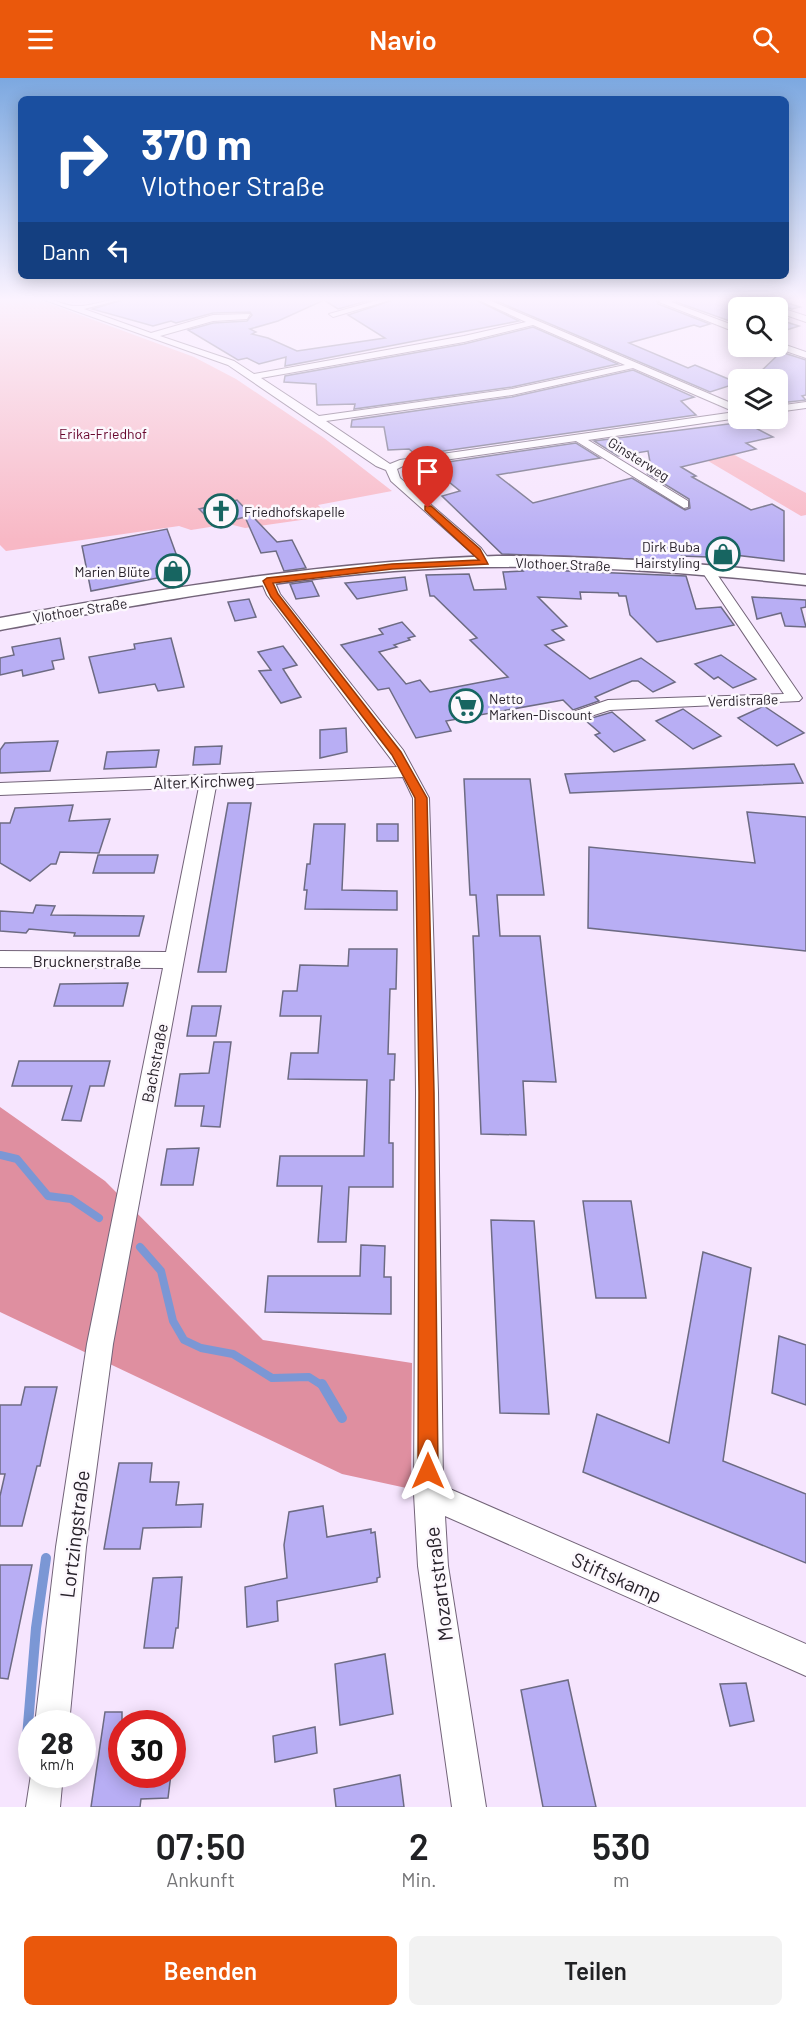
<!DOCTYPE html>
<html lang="de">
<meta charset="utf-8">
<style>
:root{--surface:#fff;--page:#f2f2f2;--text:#202124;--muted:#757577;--accent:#ea580c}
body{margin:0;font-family:Barlow,sans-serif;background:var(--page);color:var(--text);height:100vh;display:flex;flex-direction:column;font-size:22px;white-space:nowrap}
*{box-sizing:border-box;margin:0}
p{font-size:20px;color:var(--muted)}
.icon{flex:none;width:33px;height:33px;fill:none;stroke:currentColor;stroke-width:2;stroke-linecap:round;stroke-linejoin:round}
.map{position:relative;height:1729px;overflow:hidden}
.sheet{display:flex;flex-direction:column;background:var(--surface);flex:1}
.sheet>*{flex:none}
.top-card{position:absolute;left:18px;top:18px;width:771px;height:183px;border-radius:9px;box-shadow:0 3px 15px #0003;background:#1a4fa0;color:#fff;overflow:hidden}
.buttons{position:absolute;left:728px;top:219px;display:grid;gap:12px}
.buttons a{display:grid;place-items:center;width:60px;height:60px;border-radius:9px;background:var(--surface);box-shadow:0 3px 15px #0003;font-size:30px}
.speed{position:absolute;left:18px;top:1632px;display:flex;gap:12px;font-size:30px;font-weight:700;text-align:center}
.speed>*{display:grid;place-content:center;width:78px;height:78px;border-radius:50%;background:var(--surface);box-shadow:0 3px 15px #0003;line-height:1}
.speed small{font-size:15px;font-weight:400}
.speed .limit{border:9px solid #d22;background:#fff;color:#111}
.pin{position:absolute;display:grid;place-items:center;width:51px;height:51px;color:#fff;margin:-62px -26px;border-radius:50% 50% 50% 0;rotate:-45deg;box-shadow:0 0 6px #0007}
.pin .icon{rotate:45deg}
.me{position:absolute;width:66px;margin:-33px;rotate:0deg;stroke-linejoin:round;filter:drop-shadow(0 0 4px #0008)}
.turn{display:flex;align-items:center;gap:21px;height:126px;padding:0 24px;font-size:27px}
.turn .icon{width:78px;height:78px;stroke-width:2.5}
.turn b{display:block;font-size:42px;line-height:51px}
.then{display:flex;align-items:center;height:57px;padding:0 24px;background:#0003;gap:12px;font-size:22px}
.eta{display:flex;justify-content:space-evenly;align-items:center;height:102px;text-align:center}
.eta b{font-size:36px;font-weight:600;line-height:42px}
.primary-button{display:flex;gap:12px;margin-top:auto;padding:12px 24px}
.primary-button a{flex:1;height:69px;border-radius:9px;background:var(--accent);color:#fff;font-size:24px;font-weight:600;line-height:69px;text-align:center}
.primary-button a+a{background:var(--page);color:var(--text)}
header{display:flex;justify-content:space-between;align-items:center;height:78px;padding:0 24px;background:var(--accent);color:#fff;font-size:27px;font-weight:600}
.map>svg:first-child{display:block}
.green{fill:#f8b8c5}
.forest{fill:#df8fa0}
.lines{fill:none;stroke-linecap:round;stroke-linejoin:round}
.stream-far1{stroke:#7b97d5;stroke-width:8}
.stream{stroke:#7b97d5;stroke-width:10}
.building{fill:#b8aef4;stroke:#6d6b83;stroke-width:1.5}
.street-casing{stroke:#736479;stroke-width:2}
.secondary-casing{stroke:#736479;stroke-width:3}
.street{fill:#fff;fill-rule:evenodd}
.secondary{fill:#fff;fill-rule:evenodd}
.route{fill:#ea580c;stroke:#983908;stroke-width:1.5}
.labels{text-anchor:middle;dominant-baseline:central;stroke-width:5;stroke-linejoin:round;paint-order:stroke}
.far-park-label{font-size:14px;fill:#68072e;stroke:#fcf8fd}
.far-street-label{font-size:14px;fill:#28222b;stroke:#fcf8fd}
.far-poi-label{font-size:14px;fill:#28222b;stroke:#fcf8fd;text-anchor:start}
.street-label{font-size:16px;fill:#28222b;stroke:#fcf8fd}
.near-street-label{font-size:20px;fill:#28222b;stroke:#fcf8fd}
</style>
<header><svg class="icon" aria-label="menu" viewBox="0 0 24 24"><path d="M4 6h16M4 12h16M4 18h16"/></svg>Navio<svg class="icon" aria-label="search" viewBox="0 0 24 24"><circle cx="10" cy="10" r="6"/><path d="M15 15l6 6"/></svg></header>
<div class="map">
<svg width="806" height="1729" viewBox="0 0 806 1729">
<rect width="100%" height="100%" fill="#f6e5fe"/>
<g class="green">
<polygon points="0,220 34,220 194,279 236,301 324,360 392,413 318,427 329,438 245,450 229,446 191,452 179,448 6,473 0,467"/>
<polygon points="727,373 806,415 806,437 801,438 703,380"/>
</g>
<polygon class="forest" points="0,1029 105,1103 263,1262 412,1285 411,1411 342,1396 0,1234"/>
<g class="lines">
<g class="stream-far1">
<polyline points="0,1077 17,1081 48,1118 71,1121 99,1140"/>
<polyline points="140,1169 161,1193 173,1243 184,1262 201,1270 233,1276 272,1300 309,1299 323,1308"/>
</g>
<g class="stream">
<polyline points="322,1306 342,1340"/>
<polyline points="27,1659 36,1550 46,1480"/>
</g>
</g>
<g class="building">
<polygon points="129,220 378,220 338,231 324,222 278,243 250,251 256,254 252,256 268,260 297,273 385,260 348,237 399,220 472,220 519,243 285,288 286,279 259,286 247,280 238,282 188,252 213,245 247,243 252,237 250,234 213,235 176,245 171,243 153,248 92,231"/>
<polygon points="489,220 663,220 657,223 658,226 710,246 700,249 694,247 629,265 688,290 695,287 738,305 710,314"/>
<polygon points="680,220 737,220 755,230 738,230 738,246 676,224"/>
<polygon points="756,220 772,220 800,229 792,231"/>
<polygon points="777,236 788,241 783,243 799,248 777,255"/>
<polygon points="533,249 618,286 512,309 354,331 355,326 317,327 316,306 284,304 285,298 464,266"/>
<polygon points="781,274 806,282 806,317 802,318 806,322 780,325 777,323 777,302 754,300"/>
<polygon points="633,292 694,319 681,323 696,337 416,377 409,371 388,372 384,349 351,349 352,342 512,319"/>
<polygon points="744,344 773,359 746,365 756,371 681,389 696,398 692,399 751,432 772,426 784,433 784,483 734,477 735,480 681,478 682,483 502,476 442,418 460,413 428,387 576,365 600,380 497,397 533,425 632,400 685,432 690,430 689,421 648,396 652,395 648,373 618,378 594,363"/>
<polygon points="237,422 277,464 292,462 306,490 284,493 276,473 261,475 245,439 215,447 199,431"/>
<polygon points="167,451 183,495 91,513 82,468"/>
<polygon points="521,491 686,498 696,531 721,529 734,547 657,564 630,537 626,518 619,518 618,515 580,514 581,521 538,519 567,548 552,552 564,562 545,567 590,601 641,580 675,604 653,614 638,603 632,603 595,619 599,623 573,632 563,622 446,643 451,653 416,660 389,610 378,612 341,567 383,556 379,551 402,544 415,558 408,560 410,562 394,567 397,569 379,574 406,606 420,602 430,614 508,599 470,562 477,560 434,518 430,518 426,497 469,496 474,512 506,511 503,494 523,493"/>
<polygon points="405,499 407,512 357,521 345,505"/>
<polygon points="312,503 319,518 296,521 290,506"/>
<polygon points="752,519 806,522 806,529 801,530 806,549 785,548 781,535 757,541"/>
<polygon points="249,521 256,539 235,543 228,524"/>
<polygon points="60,560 64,581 52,583 54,591 23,598 22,592 0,597 0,580 14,577 12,569"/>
<polygon points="171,560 184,609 158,613 155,606 99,615 89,579 135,571 134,566"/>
<polygon points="283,568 297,587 283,591 301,619 281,625 259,593 271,592 258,574"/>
<polygon points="721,577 756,601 733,610 718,599 714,601 695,586"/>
<polygon points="764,628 804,655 777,668 738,640"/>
<polygon points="683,631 721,658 693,671 656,643"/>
<polygon points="612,634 645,662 614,674 595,657 600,655 585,642"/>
<polygon points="346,650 347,674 320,680 320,652"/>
<polygon points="58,663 50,693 0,695 0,672 5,665"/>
<polygon points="222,668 220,686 193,687 195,669"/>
<polygon points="159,672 156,689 104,691 107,674"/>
<polygon points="794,686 803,705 570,715 565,696"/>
<polygon points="464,701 530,701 544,817 497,817 500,858 540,858 556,1004 523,1003 526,1057 481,1056 473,858 479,858 476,817 470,817"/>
<polygon points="228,725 251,725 226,894 198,894"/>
<polygon points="73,727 69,743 110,741 99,775 60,774 56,786 51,786 30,803 0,785 0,745 10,745 15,730"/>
<polygon points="747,734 806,739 806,873 588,850 589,769 755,785"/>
<polygon points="314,746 345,746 342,812 397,813 397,832 305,831 307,812 304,812 307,786 310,786"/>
<rect x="377" y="746" width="21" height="17"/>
<polygon points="98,777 158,777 154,795 93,795"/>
<polygon points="36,827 55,828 51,837 144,838 139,858 74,858 75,855 29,851 26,855 0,853 0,833 33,835"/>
<polygon points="349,871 397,871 396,911 390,911 388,976 395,976 394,1002 390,1002 389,1065 393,1065 393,1109 349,1109 346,1164 318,1164 322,1108 277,1108 280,1078 364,1078 367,1002 288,1001 291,975 318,975 321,938 280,938 282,921 283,913 297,913 300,887 348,888"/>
<polygon points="128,905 123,928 54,928 60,906"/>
<polygon points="192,928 221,928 216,958 187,958"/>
<polygon points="214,964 231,964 220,1049 201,1048 204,1028 175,1028 180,996 209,995"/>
<polygon points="19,983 110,983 104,1008 90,1008 81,1043 62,1042 72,1008 12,1008"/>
<polygon points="199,1070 193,1107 161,1107 167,1071"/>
<polygon points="583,1123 631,1123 646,1220 596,1220"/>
<polygon points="491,1142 534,1143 549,1336 500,1335"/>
<polygon points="361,1167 385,1168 384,1199 391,1199 391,1236 265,1234 268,1198 360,1198"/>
<polygon points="703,1174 751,1190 723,1383 806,1416 806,1485 583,1394 597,1336 669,1365"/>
<polygon points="779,1258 806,1267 806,1327 772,1315"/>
<polygon points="25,1309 57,1309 40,1388 37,1388 22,1448 0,1448 0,1418 5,1396 0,1396 0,1327 21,1327"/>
<polygon points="119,1385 152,1385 150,1404 179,1404 176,1427 203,1426 201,1449 143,1450 140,1471 104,1471"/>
<polygon points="323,1428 327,1459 371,1451 371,1455 375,1454 380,1499 377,1500 377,1504 277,1523 278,1543 247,1549 245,1509 287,1500 284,1467 289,1434"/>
<polygon points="0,1487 32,1487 8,1601 0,1600"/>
<polygon points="182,1499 178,1550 176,1550 173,1570 144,1570 153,1500"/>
<polygon points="385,1576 393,1636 340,1647 335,1586"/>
<polygon points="568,1602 585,1680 596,1729 543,1729 521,1612"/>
<polygon points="746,1605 754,1643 730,1648 720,1606"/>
<polygon points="105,1634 122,1634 122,1696 171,1696 168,1720 141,1721 140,1729 91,1729"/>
<polygon points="315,1649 317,1675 275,1684 273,1658"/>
<polygon points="400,1697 404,1729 336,1729 334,1711"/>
</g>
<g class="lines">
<defs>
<g id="street">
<path d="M39 220C52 219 63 228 75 228 92 229 109 220 127 220L84 231 151 255 213 237 250 236 247 241 213 243 160 258 234 283 254 296 464 258 526 244 474 220H484L738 328V340L588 362 688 423V429L684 430 576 363 403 388 397 391 400 400 481 470 491 484 485 488 480 487 473 476 391 403 386 392 376 388 228 287ZM533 247 625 287 512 311 319 338 261 300 464 264ZM633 290 735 334 400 382 390 386 326 343 512 317Z"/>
<polygon points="385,220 397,220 333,239 329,236"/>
<polygon points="667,220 678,220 671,224 738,249 738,255 659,224"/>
<polygon points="739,220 750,220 806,238 806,244 777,234 777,230 762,230"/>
<polygon points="777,264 806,274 806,280 774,269 777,268"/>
<polygon points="806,324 806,330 777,334 777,328"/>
<polygon points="707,488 712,489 802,620 799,623 610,632 575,643 570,641 567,638 570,635 608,622 784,616 701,492"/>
<polygon points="268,499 273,500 280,516 403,672 429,720 438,1014 443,1408 806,1566 806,1598 445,1438 448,1488 486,1729 452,1729 418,1488 414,1416 416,1014 413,720 403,699 216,708 113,1266 86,1469 69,1646 35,1646 56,1469 87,1266 163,890 0,889 0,873 166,874 199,709 0,717 0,705 397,689 267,517 261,503"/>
<polygon points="32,1690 32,1696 63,1696 60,1729 26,1729"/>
</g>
<path id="secondary" d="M497 478C600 478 703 485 806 497V507C669 492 532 483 394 493 262 503 131 528 0 552V540C165 510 329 483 497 478Z"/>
</defs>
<use href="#street" class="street-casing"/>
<use href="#secondary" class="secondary-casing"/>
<use href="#street" class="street"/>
<use href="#secondary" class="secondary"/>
</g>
<linearGradient id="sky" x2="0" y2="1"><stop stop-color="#7ca8e0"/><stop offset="0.48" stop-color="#fbf3ff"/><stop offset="1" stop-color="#fbf3ff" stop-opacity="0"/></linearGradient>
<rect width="806" height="462" fill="url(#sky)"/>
<polygon class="route" points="425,428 431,428 480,471 488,486 392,491 273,505 278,516 401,674 427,720 434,1014 438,1393 436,1400 428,1403 421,1400 418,1393 419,1014 415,720 392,677 271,519 263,503 267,500 392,486 479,482 425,432"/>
<defs>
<symbol id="church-ring" viewBox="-11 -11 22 22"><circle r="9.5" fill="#fcf8fd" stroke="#176561" stroke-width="1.5"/><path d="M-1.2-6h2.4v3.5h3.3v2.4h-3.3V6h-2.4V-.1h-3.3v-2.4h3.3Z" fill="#176561"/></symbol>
<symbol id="shop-ring" viewBox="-11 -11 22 22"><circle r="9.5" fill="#fcf8fd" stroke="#176561" stroke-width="1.5"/><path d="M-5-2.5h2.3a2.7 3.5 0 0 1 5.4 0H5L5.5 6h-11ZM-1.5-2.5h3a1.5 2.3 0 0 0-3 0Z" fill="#176561"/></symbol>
<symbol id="supermarket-ring" viewBox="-11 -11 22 22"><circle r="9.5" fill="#fcf8fd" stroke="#176561" stroke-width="1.5"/><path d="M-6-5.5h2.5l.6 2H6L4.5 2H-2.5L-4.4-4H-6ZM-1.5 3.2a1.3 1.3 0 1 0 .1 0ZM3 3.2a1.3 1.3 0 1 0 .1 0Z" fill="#176561"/></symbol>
</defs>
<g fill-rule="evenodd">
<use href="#church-ring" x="202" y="414" width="38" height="38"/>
<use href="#shop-ring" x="704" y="457" width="38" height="38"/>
<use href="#shop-ring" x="154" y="474" width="38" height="38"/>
<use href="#supermarket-ring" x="447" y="609" width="38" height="38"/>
</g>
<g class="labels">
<g class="far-park-label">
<text x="103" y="355">Erika-Friedhof</text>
</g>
<g class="far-street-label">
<text transform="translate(639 381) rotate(32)">Ginsterweg</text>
<text transform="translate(563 486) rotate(2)">Vlothoer Straße</text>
<text transform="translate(80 532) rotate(-9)">Vlothoer Straße</text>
<text transform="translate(743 622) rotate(-2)">Verdistraße</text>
</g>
<g class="far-poi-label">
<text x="244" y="433">Friedhofskapelle</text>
<text x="700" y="468" text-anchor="end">Dirk Buba<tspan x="700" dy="16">Hairstyling</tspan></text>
<text x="150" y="493" text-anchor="end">Marien Blüte</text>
<text x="489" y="620">Netto<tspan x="489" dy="16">Marken-Discount</tspan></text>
</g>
<g class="street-label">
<text transform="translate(204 703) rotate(-2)">Alter Kirchweg</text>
<text x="87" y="882">Brucknerstraße</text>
<text transform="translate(154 985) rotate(-79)">Bachstraße</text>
</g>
<g class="near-street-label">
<text transform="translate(74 1456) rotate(-83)">Lortzingstraße</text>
<text transform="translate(617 1499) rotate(24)">Stiftskamp</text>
<text transform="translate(438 1506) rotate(-97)">Mozartstraße</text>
</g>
</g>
</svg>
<div class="buttons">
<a><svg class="icon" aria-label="search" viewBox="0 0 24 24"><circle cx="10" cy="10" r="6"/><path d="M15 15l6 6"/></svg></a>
<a><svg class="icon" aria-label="layers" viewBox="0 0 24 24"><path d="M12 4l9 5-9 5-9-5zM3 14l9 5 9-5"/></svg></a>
</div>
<div class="speed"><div>28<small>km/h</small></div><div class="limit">30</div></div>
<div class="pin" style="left:428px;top:430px;background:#d93025"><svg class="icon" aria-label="arrive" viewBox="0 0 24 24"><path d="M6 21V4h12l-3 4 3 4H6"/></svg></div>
<svg class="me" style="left:428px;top:1393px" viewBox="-20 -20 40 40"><path d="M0-17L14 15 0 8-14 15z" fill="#ea580c" stroke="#fff" stroke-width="4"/></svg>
<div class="top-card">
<div class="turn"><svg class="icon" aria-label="right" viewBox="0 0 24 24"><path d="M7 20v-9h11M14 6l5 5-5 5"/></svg><div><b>370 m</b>Vlothoer Straße</div></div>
<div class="then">Dann<svg class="icon" aria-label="left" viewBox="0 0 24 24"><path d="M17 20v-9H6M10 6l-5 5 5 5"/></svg></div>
</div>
</div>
<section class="sheet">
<div class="eta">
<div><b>07:50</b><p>Ankunft</p></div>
<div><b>2</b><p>Min.</p></div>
<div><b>530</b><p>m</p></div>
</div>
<div class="primary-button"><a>Beenden</a><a>Teilen</a></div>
</section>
